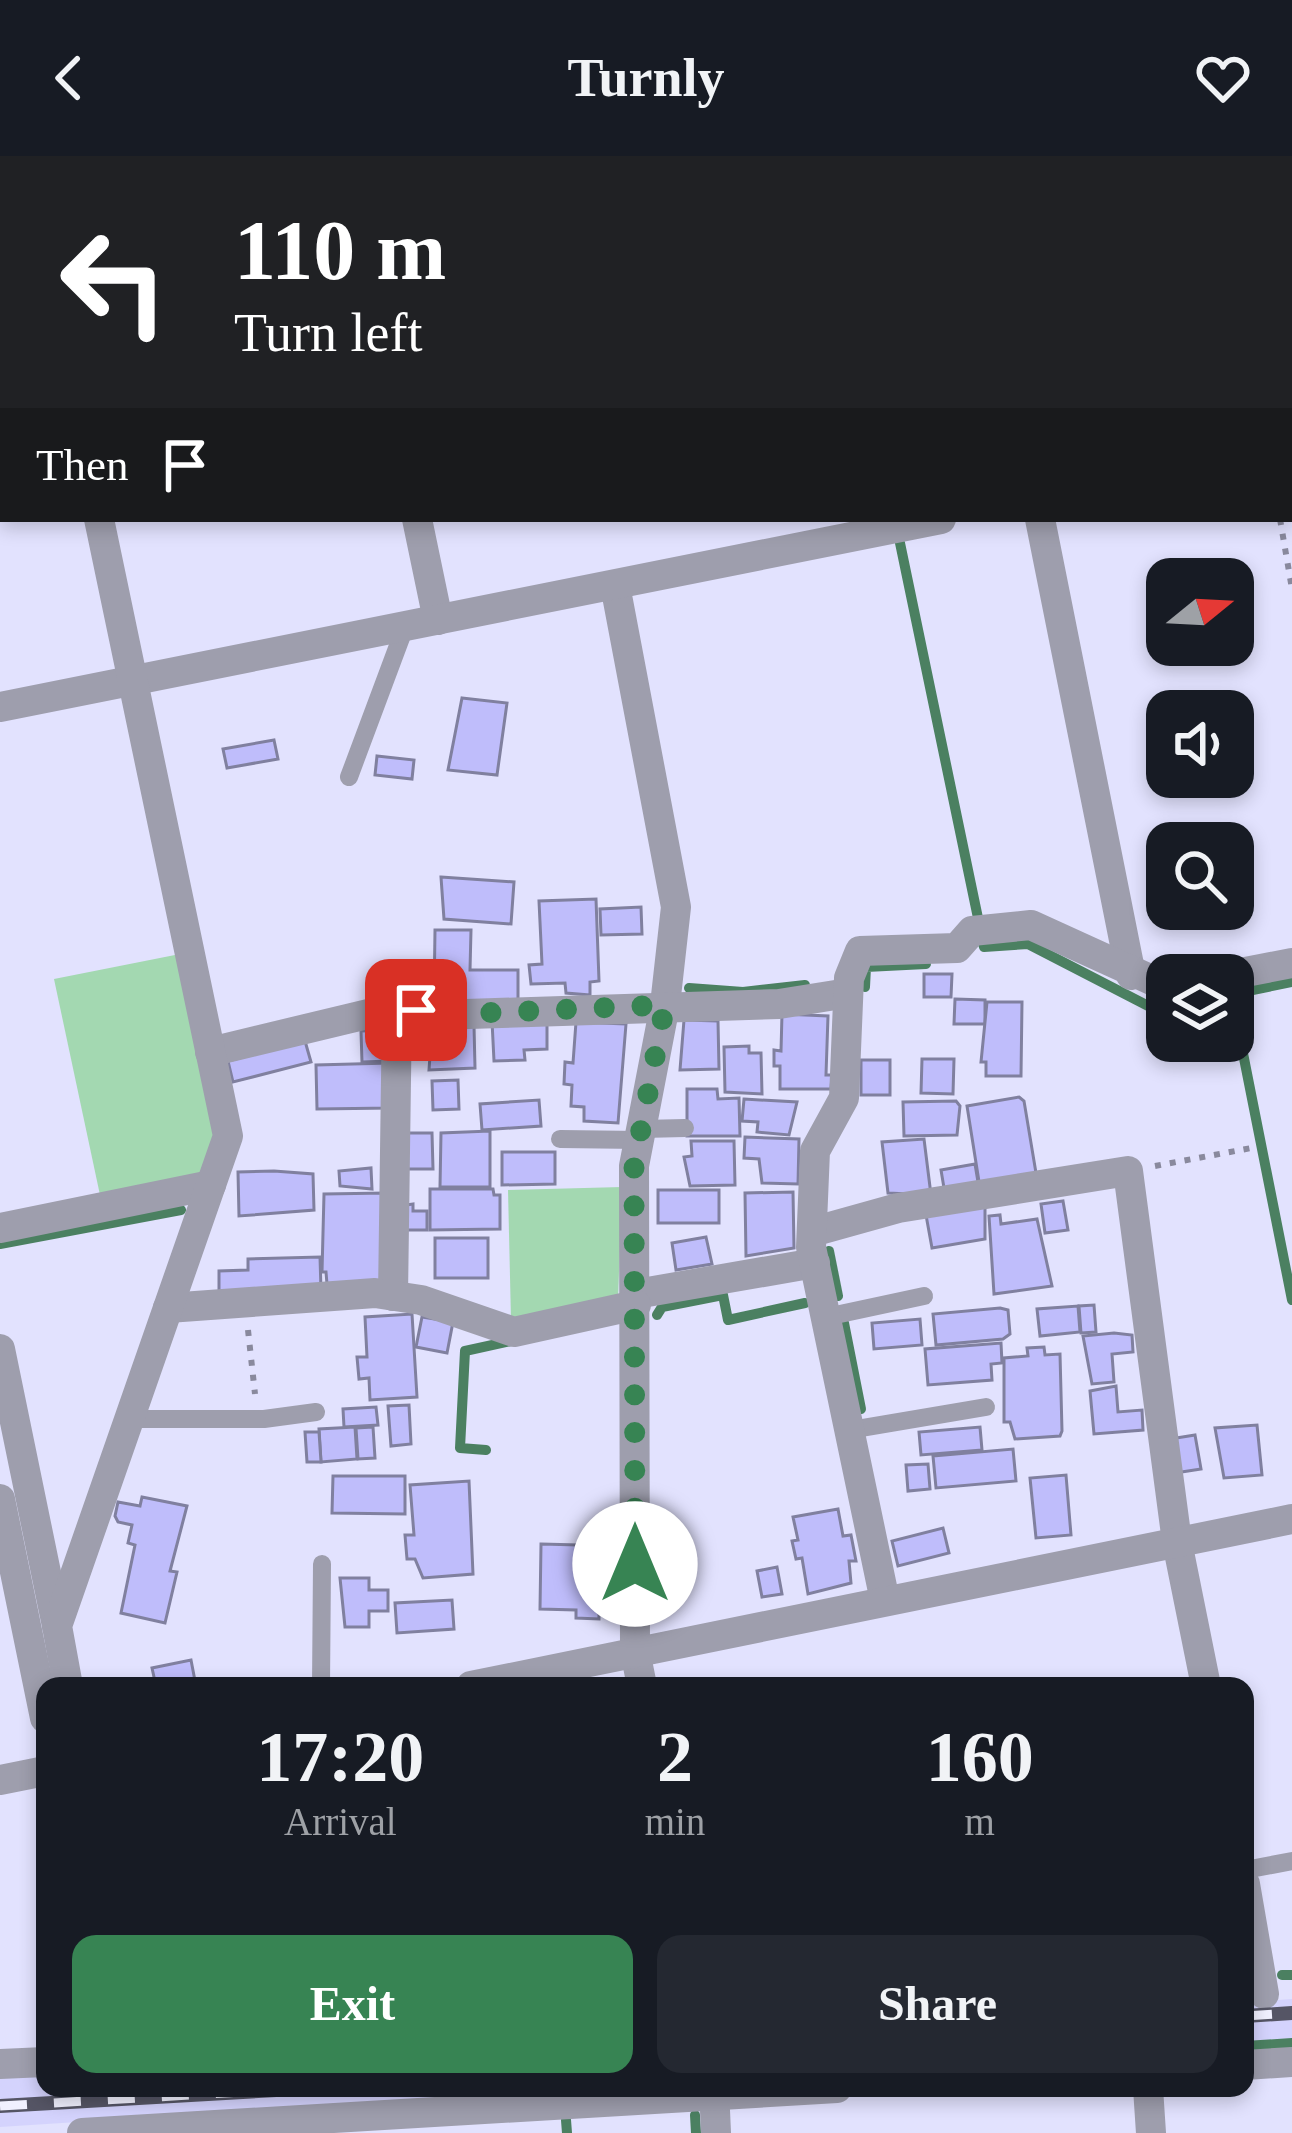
<!DOCTYPE html>
<style>
:root{--surface:#171b24;--page:#242831;--text:#f1f3f6;--muted:#9ea1a6;--accent:#378453}
body{margin:0;font-family:"Times New Roman",serif;background:var(--page);color:var(--text);height:100vh;display:flex;flex-direction:column;font-size:45px;white-space:nowrap}
*{box-sizing:border-box;margin:0}
p{font-size:39px;color:var(--muted)}
.icon{flex:none;width:66px;height:66px;fill:none;stroke:currentColor;stroke-width:2;stroke-linecap:round;stroke-linejoin:round}
.map{position:relative;flex:1;overflow:hidden}
.sheet{position:absolute;left:36px;top:1521px;width:1218px;height:420px;display:flex;flex-direction:column;background:var(--surface);border-radius:24px;box-shadow:0 6px 18px #0003}
.sheet>*{flex:none}
.guide{position:absolute;left:0px;top:0px;width:1293px;height:366px;box-shadow:0 6px 18px #0003;background:#202124;color:#fff;overflow:hidden}
.needle{width:78px;rotate:72deg}
.tools{position:absolute;left:1146px;top:402px;display:grid;gap:24px}
.tools a{display:grid;place-items:center;width:108px;height:108px;border-radius:24px;background:var(--surface);box-shadow:0 6px 18px #0003;font-size:60px}
.pin{position:absolute;display:grid;place-items:center;width:102px;height:102px;color:#fff;margin:-51px;border-radius:24px;box-shadow:0 6px 18px #0006}
.me{position:absolute;width:132px;margin:-66px;rotate:0deg;stroke-linejoin:round;filter:drop-shadow(0 0 9px #0008)}
.turn{display:flex;align-items:center;gap:42px;height:252px;padding:0 36px;font-size:54px}
.turn .icon{width:156px;height:156px;stroke-width:2.5}
.turn b{display:block;font-size:84px;line-height:102px}
.then{display:flex;align-items:center;height:114px;padding:0 36px;background:#0003;gap:24px;font-size:45px}
.eta{display:flex;justify-content:space-evenly;align-items:center;height:204px;text-align:center}
.eta b{font-size:72px;font-weight:800;line-height:84px}
.action{display:flex;gap:24px;margin-top:auto;padding:24px 36px}
.action a{flex:1;height:138px;border-radius:24px;background:var(--accent);color:#fff;font-size:48px;font-weight:800;line-height:138px;text-align:center}
.action a+a{background:var(--page);color:var(--text)}
header{display:flex;justify-content:space-between;align-items:center;height:156px;padding:0 36px;background:var(--surface);font-size:54px;font-weight:800}
.map>svg:first-child{display:block}
.built{fill:#d4d3fd}
.green{fill:#a3d8b1}
.lines{fill:none;stroke-linecap:round;stroke-linejoin:round}
.stream{stroke:#4b8061;stroke-width:10}
.building{fill:#bfbdfb;stroke:#80809f;stroke-width:3}
.path{stroke:#89899d;stroke-width:6;stroke-dasharray:6 9;stroke-linecap:butt}
.lane{stroke:#9e9ead;stroke-width:18}
.street{stroke:#9e9ead;stroke-width:30}
.rail-casing{stroke:#555565;stroke-width:14}
.rail{stroke:#f1f1ff;stroke-width:9;stroke-dasharray:27;stroke-linecap:butt}
.route{stroke:#378453;stroke-width:21;stroke-dasharray:0 37.8}
</style>
<header><svg class="icon" aria-label="back" viewBox="0 0 24 24"><path d="M15 5l-7 7 7 7"/></svg>Turnly<svg class="icon" aria-label="heart" viewBox="0 0 24 24"><path d="M12 20l-8-8c-3-5 5-10 8-4 3-6 11-1 8 4z"/></svg></header>
<div class="map">
<svg width="1292" height="1977" viewBox="0 0 1292 1977">
<rect width="100%" height="100%" fill="#e2e2fe"/>
<g class="built">
<polygon points="1292,1843 1292,1883 1245,1886 1245,1846"/>
<polygon points="45,1918 45,1932 604,1932 0,1971 0,1920"/>
</g>
<g class="green">
<polygon points="180,798 218,981 205,1018 100,1039 54,823"/>
<polygon points="622,1031 618,1144 511,1164 508,1034"/>
</g>
<g class="lines">
<g class="stream">
<polyline points="653,0 662,3"/>
<polyline points="58,3 73,0"/>
<polyline points="900,387 978,762"/>
<polyline points="981,782 984,791 1028,788 1156,854 1167,852"/>
<polyline points="865,831 866,811 926,808"/>
<polyline points="689,832 743,836 805,829"/>
<polyline points="1233,838 1292,826"/>
<polyline points="1235,857 1292,1144"/>
<polyline points="0,1088 181,1054"/>
<polyline points="829,1095 838,1140"/>
<polyline points="657,1159 662,1151 723,1139 728,1164 805,1147"/>
<polyline points="844,1167 861,1253"/>
<polyline points="486,1294 460,1292 465,1195 511,1185"/>
<polyline points="1282,1819 1292,1819"/>
<polyline points="1245,1890 1292,1887"/>
<polyline points="695,1959 696,1977"/>
<polyline points="566,1964 567,1977"/>
</g>
</g>
<g class="building">
<polygon points="462,542 507,547 497,619 448,614"/>
<polygon points="274,584 278,603 227,612 223,593"/>
<polygon points="377,600 414,604 412,623 375,619"/>
<polygon points="441,721 514,726 511,768 444,763"/>
<polygon points="596,743 599,825 590,826 590,839 566,837 565,827 531,828 529,809 542,808 539,745"/>
<polygon points="641,751 642,778 601,779 600,753"/>
<polygon points="435,774 471,774 470,814 518,814 518,846 434,845"/>
<polygon points="924,818 952,818 951,841 924,841"/>
<polygon points="955,843 985,844 985,868 954,868"/>
<polygon points="987,846 1022,846 1021,920 986,920 986,906 981,906"/>
<polygon points="782,858 828,860 826,919 832,919 831,933 780,933 780,910 774,910 774,894 781,895"/>
<polygon points="547,863 547,893 524,894 525,904 494,905 492,865"/>
<polygon points="684,864 718,865 719,913 680,914"/>
<polygon points="576,866 626,868 618,967 584,965 584,951 571,950 572,929 564,928 565,906 573,907"/>
<polygon points="474,870 475,912 429,914 432,872"/>
<polygon points="390,874 391,905 362,906 361,875"/>
<polygon points="305,885 311,906 233,926 228,905"/>
<polygon points="749,890 749,897 761,897 762,938 725,936 724,891"/>
<polygon points="922,903 954,903 953,938 921,937"/>
<rect x="861" y="904" width="29" height="35"/>
<polygon points="390,907 391,952 317,953 316,909"/>
<polygon points="458,924 459,953 433,954 432,925"/>
<polygon points="687,933 717,933 718,943 739,942 740,980 687,980"/>
<polygon points="1019,941 1024,945 1037,1023 980,1032 967,950"/>
<polygon points="744,943 797,946 789,979 757,976 758,966 742,965"/>
<polygon points="539,944 541,970 482,974 480,948"/>
<polygon points="956,945 960,950 957,979 904,980 903,946"/>
<polygon points="490,975 490,1031 440,1031 441,977"/>
<polygon points="407,977 432,977 433,1013 407,1013"/>
<polygon points="745,981 799,983 798,1028 762,1027 759,1003 744,1002"/>
<polygon points="924,983 931,1039 888,1037 882,986"/>
<polygon points="691,985 734,985 735,1029 690,1030 684,1001 692,1000"/>
<polygon points="502,996 555,996 555,1028 502,1029"/>
<polygon points="975,1008 979,1032 945,1038 941,1014"/>
<polygon points="371,1012 372,1033 340,1030 339,1015"/>
<polygon points="274,1015 313,1018 314,1054 239,1060 238,1016"/>
<polygon points="430,1033 493,1033 494,1039 500,1039 500,1073 430,1074"/>
<rect x="658" y="1034" width="61" height="33"/>
<polygon points="793,1036 794,1092 746,1100 745,1037"/>
<polygon points="386,1037 381,1133 327,1128 326,1116 322,1116 324,1038"/>
<polygon points="1063,1045 1068,1074 1045,1077 1041,1048"/>
<polygon points="413,1048 413,1055 427,1055 427,1074 406,1074 406,1049"/>
<polygon points="985,1050 985,1083 932,1092 926,1059"/>
<polygon points="1000,1059 1001,1068 1037,1063 1052,1130 994,1138 989,1060"/>
<polygon points="706,1081 712,1108 676,1114 672,1087"/>
<rect x="435" y="1082" width="53" height="40"/>
<polygon points="320,1101 321,1134 219,1141 219,1115 248,1114 248,1103"/>
<polygon points="1094,1149 1096,1176 1081,1177 1079,1150"/>
<polygon points="1078,1150 1080,1176 1040,1180 1037,1153"/>
<polygon points="1000,1152 1008,1154 1010,1178 1003,1183 936,1189 933,1158"/>
<polygon points="412,1158 417,1241 370,1244 369,1222 359,1223 357,1201 367,1201 365,1161"/>
<polygon points="422,1161 453,1166 447,1197 416,1191"/>
<polygon points="920,1163 922,1189 874,1193 872,1167"/>
<polygon points="1114,1177 1132,1179 1133,1196 1112,1198 1114,1226 1092,1228 1083,1180"/>
<polygon points="1001,1187 1002,1207 991,1208 992,1224 928,1229 925,1193"/>
<polygon points="1044,1191 1045,1199 1060,1198 1062,1275 1060,1280 1015,1283 1010,1266 1004,1266 1004,1202 1028,1200 1027,1192"/>
<polygon points="1116,1230 1118,1256 1142,1254 1143,1274 1094,1278 1090,1235"/>
<polygon points="409,1249 411,1288 391,1290 388,1250"/>
<polygon points="376,1251 378,1269 344,1271 343,1253"/>
<polygon points="1257,1269 1262,1319 1224,1322 1215,1272"/>
<polygon points="355,1271 357,1303 321,1306 319,1273"/>
<polygon points="373,1271 375,1302 358,1303 356,1272"/>
<polygon points="980,1271 982,1294 921,1299 919,1276"/>
<polygon points="305,1276 319,1276 321,1306 307,1306"/>
<polygon points="1195,1279 1201,1313 1175,1317 1170,1283"/>
<polygon points="1013,1293 1016,1325 936,1332 933,1300"/>
<polygon points="928,1308 930,1333 908,1335 906,1309"/>
<polygon points="1066,1319 1071,1379 1036,1382 1030,1322"/>
<polygon points="333,1320 405,1320 405,1358 332,1357"/>
<polygon points="469,1325 473,1418 423,1422 415,1403 407,1403 405,1379 414,1379 410,1329"/>
<polygon points="142,1341 187,1350 170,1415 177,1416 165,1467 121,1457 135,1389 128,1387 132,1369 118,1366 115,1360 118,1346 140,1350"/>
<polygon points="838,1353 843,1380 851,1379 856,1405 849,1405 851,1427 808,1438 802,1402 796,1403 792,1385 798,1384 793,1361"/>
<polygon points="943,1372 949,1397 898,1410 892,1385"/>
<polygon points="541,1388 616,1390 615,1454 599,1454 599,1463 576,1462 576,1454 540,1453"/>
<polygon points="777,1411 782,1438 762,1441 757,1415"/>
<polygon points="340,1422 369,1422 369,1434 388,1434 388,1455 369,1455 369,1471 345,1471"/>
<polygon points="452,1444 454,1473 397,1477 395,1447"/>
<polygon points="191,1504 196,1530 156,1530 152,1512"/>
</g>
<g class="lines">
<g class="path">
<polyline points="1280,363 1292,433"/>
<polyline points="1155,1010 1257,991"/>
<polyline points="248,1174 255,1238"/>
</g>
<g class="lane">
<polyline points="349,621 405,471"/>
<polyline points="642,973 685,972"/>
<polyline points="560,983 639,984"/>
<polyline points="826,1161 924,1140"/>
<polyline points="129,1263 264,1263 316,1256"/>
<polyline points="850,1274 986,1251"/>
<polyline points="321,1530 322,1408"/>
<polyline points="1245,1714 1292,1705"/>
</g>
<g class="street">
<polyline points="343,0 343,3"/>
<polyline points="590,0 600,3"/>
<polyline points="758,0 769,3"/>
<polyline points="0,3 15,0"/>
<polyline points="135,3 150,0"/>
<polyline points="0,30 3,29"/>
<polyline points="1290,197 1292,198"/>
<polyline points="1290,293 1292,293"/>
<polyline points="417,363 438,464"/>
<polyline points="1040,363 1131,819"/>
<polyline points="615,429 676,751 665,849 634,1010 635,1495 642,1530"/>
<polyline points="0,551 941,363"/>
<polyline points="1230,819 1292,807"/>
<polyline points="210,896 397,851 436,859 779,848 848,837"/>
<polyline points="0,1072 211,1029"/>
<polyline points="812,1076 898,1052 1128,1015 1177,1386 1206,1530"/>
<polyline points="636,1138 815,1107"/>
<polyline points="393,1140 397,851"/>
<polyline points="168,1152 375,1137 421,1144 514,1176 636,1149"/>
<polyline points="0,1193 57,1470"/>
<polyline points="0,1343 45,1562"/>
<polyline points="885,1445 811,1091 815,995 844,942 849,822 860,795 957,792 972,775 1031,769 1167,831"/>
<polyline points="68,1530 57,1470 228,980 99,363"/>
<polyline points="471,1530 1292,1363"/>
<polyline points="0,1624 45,1615"/>
<polyline points="1245,1728 1264,1838"/>
<polyline points="0,1908 45,1906"/>
<polyline points="1245,1909 1292,1906"/>
<polyline points="714,1932 716,1977"/>
<polyline points="1148,1932 1151,1977"/>
<polyline points="82,1977 837,1932"/>
</g>
<defs>
<g id="rail">
<polyline points="1245,1860 1292,1857"/>
<polyline points="0,1950 312,1932"/>
</g>
</defs>
<use href="#rail" class="rail-casing"/>
<use href="#rail" class="rail"/>
</g>
<g class="lines">
<polyline class="route" points="416,854 436,859 665,849 634,1010 635,1408"/>
</g>
</svg>
<div class="tools">
<a><svg class="needle" viewBox="-14 -14 28 28"><path d="M0-13l5 13h-10z" fill="#e53935"/><path d="M0 13l5-13h-10z" fill="#9ea1a6"/></svg></a>
<a><svg class="icon" aria-label="sound" viewBox="0 0 24 24"><path d="M4 9h4l5-4v14l-5-4H4zM17 9q2 3 0 6"/></svg></a>
<a><svg class="icon" aria-label="search" viewBox="0 0 24 24"><circle cx="10" cy="10" r="6"/><path d="M15 15l6 6"/></svg></a>
<a><svg class="icon" aria-label="layers" viewBox="0 0 24 24"><path d="M12 4l9 5-9 5-9-5zM3 14l9 5 9-5"/></svg></a>
</div>
<div class="pin" style="left:416px;top:854px;background:#d93025"><svg class="icon" aria-label="arrive" viewBox="0 0 24 24"><path d="M6 21V4h12l-3 4 3 4H6"/></svg></div>
<svg class="me" style="left:635px;top:1408px" viewBox="-20 -20 40 40"><circle r="19" fill="#fff"/><path d="M0-13L10 11 0 6-10 11z" fill="#378453"/></svg>
<div class="guide">
<div class="turn"><svg class="icon" aria-label="left" viewBox="0 0 24 24"><path d="M17 20v-9H6M10 6l-5 5 5 5"/></svg><div><b>110 m</b>Turn left</div></div>
<div class="then">Then<svg class="icon" aria-label="arrive" viewBox="0 0 24 24"><path d="M6 21V4h12l-3 4 3 4H6"/></svg></div>
</div>
<section class="sheet">
<div class="eta">
<div><b>17:20</b><p>Arrival</p></div>
<div><b>2</b><p>min</p></div>
<div><b>160</b><p>m</p></div>
</div>
<div class="action"><a>Exit</a><a>Share</a></div>
</section>
</div>
